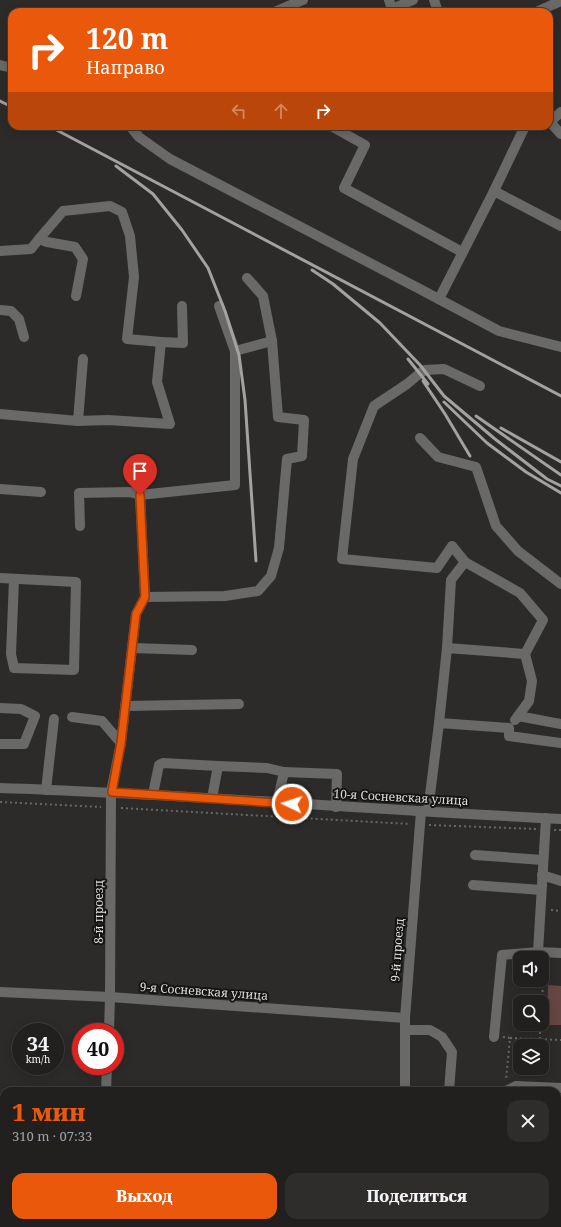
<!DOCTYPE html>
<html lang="ru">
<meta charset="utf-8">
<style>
:root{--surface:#22201f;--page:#2e2d2c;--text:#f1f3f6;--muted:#a2a3a4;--line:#3f3e3d;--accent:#ea580c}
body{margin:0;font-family:"Noto Serif",serif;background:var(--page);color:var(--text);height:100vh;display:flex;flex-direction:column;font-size:15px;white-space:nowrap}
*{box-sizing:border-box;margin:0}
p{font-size:13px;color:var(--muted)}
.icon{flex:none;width:22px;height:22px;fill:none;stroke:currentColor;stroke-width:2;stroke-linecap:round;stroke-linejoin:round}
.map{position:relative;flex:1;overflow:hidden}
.panel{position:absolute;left:0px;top:1087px;width:561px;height:140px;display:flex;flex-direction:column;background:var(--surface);border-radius:12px 12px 0 0;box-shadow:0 2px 10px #0003,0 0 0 1px var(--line)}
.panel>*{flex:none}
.banner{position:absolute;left:8px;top:8px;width:545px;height:122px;border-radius:12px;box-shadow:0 2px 10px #0003,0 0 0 1px var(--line);background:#ea580c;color:#fff;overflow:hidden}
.tools{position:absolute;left:513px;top:951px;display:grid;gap:8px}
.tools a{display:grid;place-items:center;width:36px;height:36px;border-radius:8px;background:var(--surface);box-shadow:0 2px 10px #0003,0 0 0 1px var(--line);font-size:20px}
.speed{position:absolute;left:12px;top:1023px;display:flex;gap:8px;font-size:20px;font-weight:700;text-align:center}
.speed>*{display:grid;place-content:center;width:52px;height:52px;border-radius:50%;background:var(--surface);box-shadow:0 2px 10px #0003,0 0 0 1px var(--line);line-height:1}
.speed small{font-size:10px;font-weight:400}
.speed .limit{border:6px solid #d22;background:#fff;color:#111}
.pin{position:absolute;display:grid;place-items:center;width:34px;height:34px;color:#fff;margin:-41px -17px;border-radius:50% 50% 50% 0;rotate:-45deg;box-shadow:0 0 4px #0007}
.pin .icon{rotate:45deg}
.me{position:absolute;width:44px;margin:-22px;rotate:274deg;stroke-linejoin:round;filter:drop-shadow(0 0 3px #0008)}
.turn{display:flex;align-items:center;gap:14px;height:84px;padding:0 12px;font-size:18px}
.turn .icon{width:52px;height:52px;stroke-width:2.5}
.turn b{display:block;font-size:28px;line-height:34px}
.lanes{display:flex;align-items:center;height:38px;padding:0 12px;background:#0003;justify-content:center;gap:20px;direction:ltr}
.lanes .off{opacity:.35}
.round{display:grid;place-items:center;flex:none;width:42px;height:42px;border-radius:12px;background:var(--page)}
.headline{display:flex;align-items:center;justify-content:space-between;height:68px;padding:0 12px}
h1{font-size:24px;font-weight:800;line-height:30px;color:var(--accent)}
.action{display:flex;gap:8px;margin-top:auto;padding:8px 12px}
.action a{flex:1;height:46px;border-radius:12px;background:var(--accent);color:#fff;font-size:16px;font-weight:800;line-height:46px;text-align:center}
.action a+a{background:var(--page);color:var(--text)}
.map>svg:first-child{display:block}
.green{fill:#654643}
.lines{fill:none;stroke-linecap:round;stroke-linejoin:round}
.path{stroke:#696765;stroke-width:2;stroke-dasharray:2 3;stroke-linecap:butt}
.minor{stroke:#696967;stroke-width:10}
.rail{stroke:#a4a2a0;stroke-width:3}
.route-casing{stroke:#983908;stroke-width:10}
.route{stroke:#ea580c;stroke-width:7}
.labels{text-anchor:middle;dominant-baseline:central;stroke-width:4;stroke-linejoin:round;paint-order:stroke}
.street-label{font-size:12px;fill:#dfdedc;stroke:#151413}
</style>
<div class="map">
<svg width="561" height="1227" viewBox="0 0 561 1227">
<rect width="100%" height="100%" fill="#2d2b29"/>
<polygon class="green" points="548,985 561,986 561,1025 547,1025"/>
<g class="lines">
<g class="path">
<polyline points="0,802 101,807"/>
<polyline points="121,808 410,824"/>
<polyline points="429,825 536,829"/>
<polyline points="554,830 561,830"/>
<polyline points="551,910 561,911"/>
<polyline points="542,1002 544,961"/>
<polyline points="503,1037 510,1038 506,1080"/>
<polyline points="510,1038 561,1040"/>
<polyline points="540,1039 540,1024"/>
</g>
<g class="minor">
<polyline points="389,0 392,9 413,0"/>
<polyline points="434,0 438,12"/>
<polyline points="274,12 303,0"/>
<polyline points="536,12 561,1"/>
<polyline points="0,65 12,68"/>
<polyline points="549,121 561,134"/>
<polyline points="549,122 550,122 561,112"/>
<polyline points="130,126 139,137 170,159 416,287 499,331 561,347"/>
<polyline points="331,126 365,145 344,188 462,252"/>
<polyline points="494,191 525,126"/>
<polyline points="0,251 31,249 39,239"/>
<polyline points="76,296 83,259 75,247 47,242 39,239 63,211 110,206 122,212 130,236 134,277 127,339 161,342"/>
<polyline points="439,299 494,191 561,226"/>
<polyline points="219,306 235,351"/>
<polyline points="0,310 11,311 19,319 24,337"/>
<polyline points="0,414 78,421 83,359"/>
<polyline points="78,421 108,420 170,424 157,382 161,342 183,343 182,306"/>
<polyline points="420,438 438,457 476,467 496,526 518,551 561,584"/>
<polyline points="0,489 41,492"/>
<polyline points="80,526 79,493 130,492 140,495"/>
<polyline points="465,562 452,546 437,568 342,559 353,459 374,406 407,384 419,374 425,370 444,369 480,386"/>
<polyline points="0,578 76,582 74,670 14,668 11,654 14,579"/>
<polyline points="145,597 225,596 258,591 271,576 279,548 287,459 302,456 304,420 278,417 272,341"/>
<polyline points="132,648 192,650"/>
<polyline points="447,648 451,580 465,562 520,593 543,620 525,654"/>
<polyline points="125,706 239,704"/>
<polyline points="0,708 21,709 35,716 24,744 0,744"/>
<polyline points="72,717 102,721 121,743"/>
<polyline points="515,720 518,716 561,724"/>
<polyline points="439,723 447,648 525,654 532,681 529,701 518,716"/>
<path d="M0 788C187 794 374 810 561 819"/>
<polyline points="46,790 54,719"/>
<polyline points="153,794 159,765 163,763 218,766"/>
<polyline points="212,798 218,766 267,768 284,772"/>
<polyline points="277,803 284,772 337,774 336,807"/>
<polyline points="428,811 439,723 509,728 509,736 561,743"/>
<polyline points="475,855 543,860"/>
<polyline points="542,875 561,881"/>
<polyline points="473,885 541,890"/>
<polyline points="538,952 561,953"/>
<polyline points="0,992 110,997 405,1018"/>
<polyline points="405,1030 430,1030 442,1037 452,1052 449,1091"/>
<polyline points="109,1032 110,997 111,792 121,743 136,614 145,597 140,495 235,485 235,351 272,341 263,296 247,278"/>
<polyline points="494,1037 502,955 538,952 546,818"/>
<polyline points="106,1091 107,1066"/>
<polyline points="405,1091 405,1018 421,811"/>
<polyline points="506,1091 516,1086 561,1088"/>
<polyline points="0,1201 4,1201"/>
<polyline points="479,1223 527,1227"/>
<polyline points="101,1227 101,1223"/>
<polyline points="401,1227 401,1223"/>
</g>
<g class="rail">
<polyline points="0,101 12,107"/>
<polyline points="49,126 561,396"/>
<polyline points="116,166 153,194 182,230 208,268 225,311 239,355 245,400 256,561"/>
<polyline points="312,270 333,284 380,323 420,365 444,396 495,439 547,479 561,486"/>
<polyline points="408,359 428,384"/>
<polyline points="423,381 445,414 470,456"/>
<polyline points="444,402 487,443 526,472 561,493"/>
<polyline points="476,416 561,475"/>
<polyline points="501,428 561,462"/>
</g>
</g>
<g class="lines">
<defs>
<polyline id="route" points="140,495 145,597 136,614 121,743 112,792 292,804"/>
</defs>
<use href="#route" class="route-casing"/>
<use href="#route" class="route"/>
</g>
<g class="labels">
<g class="street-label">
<text transform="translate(401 797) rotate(3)">10-я Сосневская улица</text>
<text transform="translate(98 912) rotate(-90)">8-й проезд</text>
<text transform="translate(397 950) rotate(-86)">9-й проезд</text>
<text transform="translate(204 991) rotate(4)">9-я Сосневская улица</text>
</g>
</g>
</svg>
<div class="tools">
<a><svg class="icon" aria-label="sound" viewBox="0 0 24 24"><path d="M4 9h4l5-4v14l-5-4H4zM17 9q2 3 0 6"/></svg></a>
<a><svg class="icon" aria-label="search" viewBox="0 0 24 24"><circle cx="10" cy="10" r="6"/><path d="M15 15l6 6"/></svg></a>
<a><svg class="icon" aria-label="layers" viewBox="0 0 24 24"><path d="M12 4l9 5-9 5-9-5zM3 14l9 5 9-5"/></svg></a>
</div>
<div class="speed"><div>34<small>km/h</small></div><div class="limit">40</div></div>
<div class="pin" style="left:140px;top:495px;background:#d93025"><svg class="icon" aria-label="arrive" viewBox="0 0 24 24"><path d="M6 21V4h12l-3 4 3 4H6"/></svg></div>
<svg class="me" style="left:292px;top:804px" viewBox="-20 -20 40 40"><circle r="17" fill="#ea580c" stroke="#fff" stroke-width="3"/><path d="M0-11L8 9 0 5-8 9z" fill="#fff"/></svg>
<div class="banner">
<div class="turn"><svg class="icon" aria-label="right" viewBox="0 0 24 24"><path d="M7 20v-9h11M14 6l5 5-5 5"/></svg><div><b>120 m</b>Направо</div></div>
<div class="lanes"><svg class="icon off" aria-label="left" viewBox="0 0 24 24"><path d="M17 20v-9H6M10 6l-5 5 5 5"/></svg><svg class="icon off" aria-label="ahead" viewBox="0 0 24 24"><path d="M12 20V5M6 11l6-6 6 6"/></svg><svg class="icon" aria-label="right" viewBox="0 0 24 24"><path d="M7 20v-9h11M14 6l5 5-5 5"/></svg></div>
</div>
<section class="panel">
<div class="headline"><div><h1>1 мин</h1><p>310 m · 07:33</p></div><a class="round"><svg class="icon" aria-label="close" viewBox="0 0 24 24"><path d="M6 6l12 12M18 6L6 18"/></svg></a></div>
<div class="action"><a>Выход</a><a>Поделиться</a></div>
</section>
</div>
